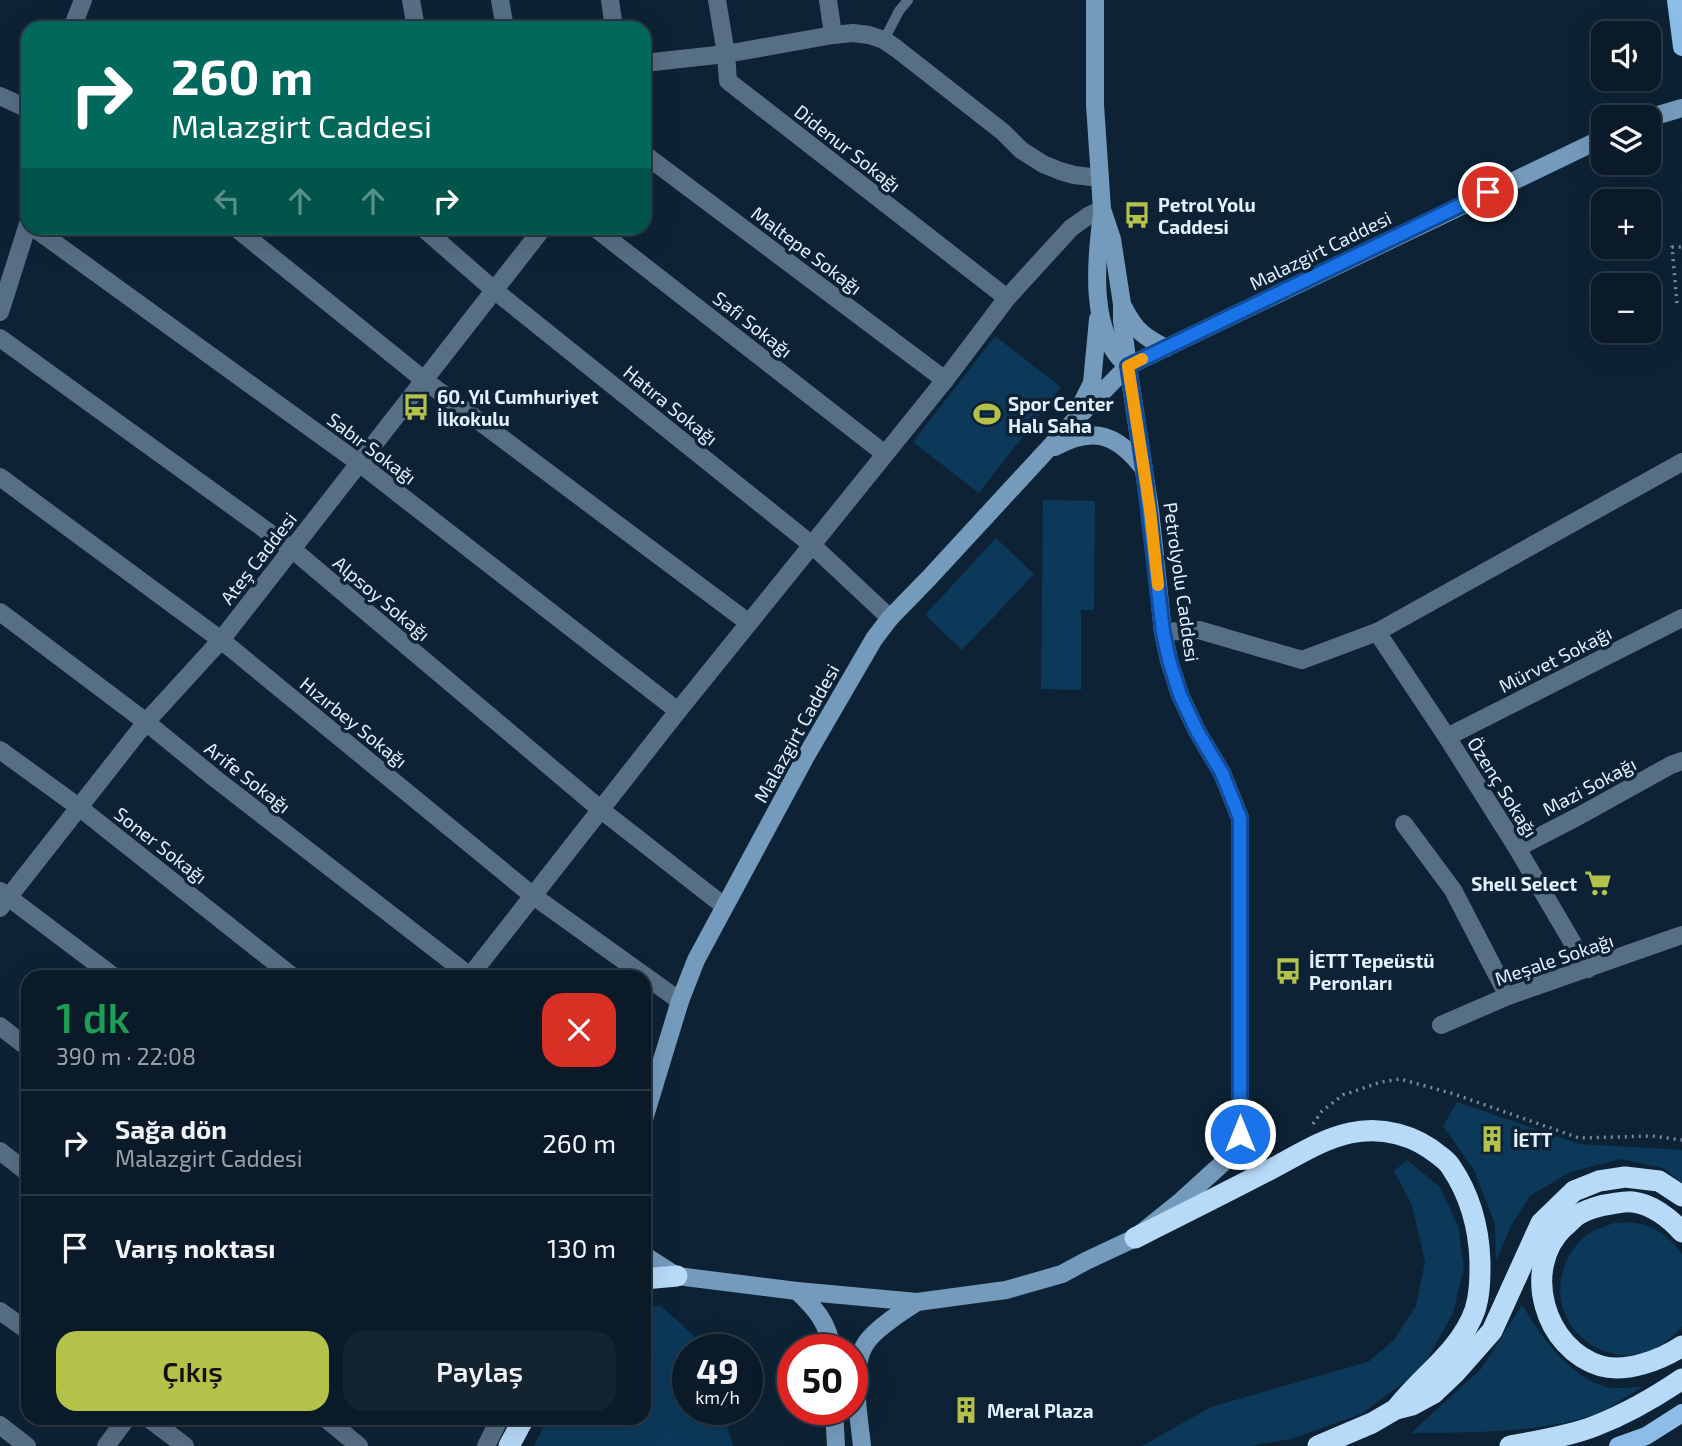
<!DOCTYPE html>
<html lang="tr">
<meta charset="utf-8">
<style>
:root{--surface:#0a1a28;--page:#132330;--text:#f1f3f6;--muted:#99a1a8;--line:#2a3845;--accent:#b4c24a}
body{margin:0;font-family:"Exo 2",sans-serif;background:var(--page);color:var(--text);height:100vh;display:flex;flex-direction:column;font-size:26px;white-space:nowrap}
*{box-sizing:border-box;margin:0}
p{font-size:23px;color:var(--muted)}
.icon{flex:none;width:38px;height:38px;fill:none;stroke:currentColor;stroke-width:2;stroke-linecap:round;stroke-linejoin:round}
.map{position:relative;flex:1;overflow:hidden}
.drawer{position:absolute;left:21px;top:970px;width:630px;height:455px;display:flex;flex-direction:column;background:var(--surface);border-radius:21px;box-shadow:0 7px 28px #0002,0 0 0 2px var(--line)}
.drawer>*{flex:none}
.hud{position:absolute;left:21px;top:21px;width:630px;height:214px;border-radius:21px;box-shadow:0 7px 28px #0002,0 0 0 2px var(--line);background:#00695c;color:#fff;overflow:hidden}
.buttons{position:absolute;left:1591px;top:21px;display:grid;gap:14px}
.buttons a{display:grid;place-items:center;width:70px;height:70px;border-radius:14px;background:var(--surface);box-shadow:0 7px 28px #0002,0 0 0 2px var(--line);font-size:35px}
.speed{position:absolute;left:672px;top:1334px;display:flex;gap:14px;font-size:35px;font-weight:700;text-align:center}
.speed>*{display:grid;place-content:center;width:91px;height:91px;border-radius:50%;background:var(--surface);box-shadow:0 7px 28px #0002,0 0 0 2px var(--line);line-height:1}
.speed small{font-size:18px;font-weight:400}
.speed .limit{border:10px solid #d22;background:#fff;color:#111}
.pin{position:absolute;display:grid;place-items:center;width:60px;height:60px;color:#fff;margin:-30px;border:4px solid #fff;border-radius:50%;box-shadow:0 2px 7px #0007}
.me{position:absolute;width:77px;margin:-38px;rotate:0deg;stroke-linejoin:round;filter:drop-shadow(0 0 5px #0008)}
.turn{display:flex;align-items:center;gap:24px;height:147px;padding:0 35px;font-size:32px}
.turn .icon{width:91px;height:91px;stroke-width:2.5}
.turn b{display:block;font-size:49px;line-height:60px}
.lanes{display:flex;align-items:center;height:66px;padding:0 35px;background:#0003;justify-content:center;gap:35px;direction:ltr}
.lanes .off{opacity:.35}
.round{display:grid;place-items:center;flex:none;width:74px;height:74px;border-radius:21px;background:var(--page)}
.head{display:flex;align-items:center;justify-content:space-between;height:119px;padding:0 35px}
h1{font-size:42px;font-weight:600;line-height:52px;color:#1e9e55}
.button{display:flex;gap:14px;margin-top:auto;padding:14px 35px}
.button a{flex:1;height:80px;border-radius:21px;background:var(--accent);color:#111;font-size:28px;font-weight:600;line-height:80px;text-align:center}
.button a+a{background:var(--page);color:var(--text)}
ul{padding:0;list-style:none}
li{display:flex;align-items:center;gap:21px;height:105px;padding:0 35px;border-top:2px solid var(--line)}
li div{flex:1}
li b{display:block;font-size:26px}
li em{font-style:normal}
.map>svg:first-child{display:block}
.green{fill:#0c395a}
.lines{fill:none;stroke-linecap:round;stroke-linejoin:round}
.path{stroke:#798a9a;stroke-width:3.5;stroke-dasharray:2 5;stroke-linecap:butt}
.lane{stroke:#576f84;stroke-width:10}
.street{stroke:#576f84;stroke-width:18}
.secondary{stroke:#759bbc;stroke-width:18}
.primary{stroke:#8cbde9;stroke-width:18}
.highway{stroke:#b7daf9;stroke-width:21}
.route-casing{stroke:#114b97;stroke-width:18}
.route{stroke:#1a73e8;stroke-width:12}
.slow{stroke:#f59e0b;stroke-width:12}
.labels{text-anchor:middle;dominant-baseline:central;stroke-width:7;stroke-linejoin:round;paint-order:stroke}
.street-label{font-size:19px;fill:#e2effc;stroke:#0d2335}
.poi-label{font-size:19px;font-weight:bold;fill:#e2effc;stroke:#0d2335;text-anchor:start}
</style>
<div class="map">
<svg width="1682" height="1446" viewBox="0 0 1682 1446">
<rect width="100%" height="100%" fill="#0d2335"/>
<g class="green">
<polygon points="995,336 1061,387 979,493 913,442"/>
<polygon points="1043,500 1095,501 1094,610 1081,610 1081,690 1041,689"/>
<polygon points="996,538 1034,574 962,650 925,615"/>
<polygon points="1457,1102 1579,1144 1682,1150 1682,1183 1663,1168 1621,1159 1570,1172 1530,1196 1511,1226 1496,1261 1495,1224 1474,1170 1443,1126"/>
<polygon points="1407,1160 1440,1187 1458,1226 1464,1267 1453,1313 1421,1370 1361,1414 1291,1439 1250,1446 1142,1446 1211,1407 1368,1362 1394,1340 1416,1306 1425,1262 1412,1205 1394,1171"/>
<path d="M1614 1223C1621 1223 1629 1222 1636 1223 1655 1226 1672 1239 1682 1254V1327C1673 1336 1664 1344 1652 1350 1643 1355 1631 1356 1621 1355 1570 1348 1545 1298 1570 1254 1576 1245 1584 1236 1593 1231 1599 1228 1607 1226 1614 1223Z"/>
<path d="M1522 1305C1541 1336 1568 1375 1603 1386 1614 1390 1630 1387 1642 1387 1627 1396 1605 1412 1590 1416 1532 1434 1470 1432 1411 1433L1481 1369Z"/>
<polygon points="661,1306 705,1346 706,1349 688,1349 688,1409 723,1409 733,1446 534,1446 548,1418 644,1418 644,1307"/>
</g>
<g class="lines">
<g class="path">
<polyline points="1677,303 1672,247 1682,247"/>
<polyline points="1313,1124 1322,1111 1343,1095 1381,1082 1400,1079 1454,1094 1579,1138 1652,1136 1682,1140"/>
<polyline points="1259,1132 1265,1152"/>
</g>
<polyline class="lane" points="884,40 899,11 908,0"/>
<g class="street">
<polyline points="411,0 416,28"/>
<polyline points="500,0 505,28"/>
<polyline points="610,0 614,28"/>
<polyline points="717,0 726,54 728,81 1007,298"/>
<polyline points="828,0 833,35"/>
<polyline points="72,28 83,0"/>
<polyline points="644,63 726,54 833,35 853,33 869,35 884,40 897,49 1003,132 1021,150 1043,164 1060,171 1074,175 1100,178"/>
<polyline points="0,96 28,109"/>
<polyline points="644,154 945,380"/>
<polyline points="34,228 359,463 678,711"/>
<polyline points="236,228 424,380 749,623"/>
<polyline points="423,228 494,290 812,545 890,618"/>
<polyline points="595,228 885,454"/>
<polyline points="0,312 28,224"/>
<polyline points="0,338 292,549 600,809 724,906"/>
<polyline points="0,477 221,640 532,895 680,1001"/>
<polyline points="0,612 146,722 217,780 470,976 678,711 945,380 1007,298 1071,228 1088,216 1102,209"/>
<polyline points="1163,632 1199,630 1302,660 1377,632"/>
<polyline points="1447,737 1682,618"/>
<polyline points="0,750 80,808 292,976"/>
<polyline points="1404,824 1453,890 1508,996"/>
<polyline points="1517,848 1579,816 1671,765 1682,761"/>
<polyline points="0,891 113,976"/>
<polyline points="0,908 146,722 221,640 543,228"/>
<polyline points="1588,969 1517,848 1447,737 1377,632 1682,462"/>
<polyline points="1441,1025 1508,996 1682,935"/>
<polyline points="0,1026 28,1048"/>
<polyline points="0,1151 28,1173"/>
<polyline points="0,1311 28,1331"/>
<polyline points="148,1418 185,1446"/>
<polyline points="325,1418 359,1446"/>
<polyline points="0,1425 27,1446"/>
<polyline points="106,1446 127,1418"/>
<polyline points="486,1446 500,1418"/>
</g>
<g class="secondary">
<polyline points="1648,118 1682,108"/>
<path d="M1102 214C1096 259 1088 335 1128 366"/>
<path d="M1124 308C1135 330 1144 337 1166 348"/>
<polyline points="1080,407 1092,383 1098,319"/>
<path d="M1055 447C1094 425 1118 435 1144 469"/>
<polyline points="644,1119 680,1001 696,960 806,756 874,639 890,618 929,578 1072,423 1128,366 1603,138"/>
<polyline points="644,1255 677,1276 797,1291 917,1302 1006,1290 1062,1274 1086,1261 1135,1238 1181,1201 1225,1161 1235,1147 1240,1134 1240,818 1222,773 1197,731 1180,695 1169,660 1163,632 1150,510 1128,366 1122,321 1122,304 1112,239 1102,209 1095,105 1095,0"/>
<path d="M797 1291C816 1309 828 1323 832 1349"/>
<polyline points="834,1409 836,1446"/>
<path d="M862 1446C859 1416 848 1363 869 1339 882 1324 901 1313 917 1302"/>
</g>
<g class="primary">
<polyline points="1676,0 1682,47"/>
<polyline points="1618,1446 1646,1436 1682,1413"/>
</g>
<g class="highway">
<path d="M1682 1232C1670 1218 1651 1204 1633 1202 1626 1201 1618 1203 1611 1204 1601 1205 1585 1210 1576 1216 1572 1219 1568 1224 1564 1227 1521 1268 1544 1349 1601 1366 1626 1373 1661 1360 1682 1346"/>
<path d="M1135 1238C1181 1215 1227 1192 1273 1168 1298 1155 1322 1139 1350 1133 1382 1126 1415 1135 1440 1156 1444 1159 1448 1162 1451 1167 1470 1195 1479 1229 1480 1262 1480 1278 1480 1294 1475 1310 1460 1352 1422 1375 1396 1409"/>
<polyline points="644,1279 677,1276"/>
<polyline points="509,1446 524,1418"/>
<polyline points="1318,1446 1372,1423 1396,1409 1412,1405 1434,1393 1454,1374 1492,1331 1541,1223 1574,1191 1599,1181 1625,1177 1659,1181 1682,1196"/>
<path d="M1510 1446C1537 1441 1570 1436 1595 1426 1626 1414 1654 1398 1682 1379"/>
</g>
</g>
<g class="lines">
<defs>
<polyline id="route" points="1240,1134 1240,818 1222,773 1197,731 1180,695 1169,660 1163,632 1144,469 1128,366 1488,192"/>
</defs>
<use href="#route" class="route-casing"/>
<use href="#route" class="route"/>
<polyline class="slow" points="1142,359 1128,366 1150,510 1158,585"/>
</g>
<defs>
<symbol id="bus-bare" viewBox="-9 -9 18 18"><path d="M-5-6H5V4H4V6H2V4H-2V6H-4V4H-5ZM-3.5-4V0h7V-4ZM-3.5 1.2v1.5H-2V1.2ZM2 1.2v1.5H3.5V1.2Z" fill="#b4c24a" stroke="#0d2335" stroke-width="2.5" paint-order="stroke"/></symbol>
<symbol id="stadium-bare" viewBox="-9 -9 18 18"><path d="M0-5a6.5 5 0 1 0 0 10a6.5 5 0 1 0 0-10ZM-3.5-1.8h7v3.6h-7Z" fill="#b4c24a" stroke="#0d2335" stroke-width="2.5" paint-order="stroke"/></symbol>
<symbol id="supermarket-bare" viewBox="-9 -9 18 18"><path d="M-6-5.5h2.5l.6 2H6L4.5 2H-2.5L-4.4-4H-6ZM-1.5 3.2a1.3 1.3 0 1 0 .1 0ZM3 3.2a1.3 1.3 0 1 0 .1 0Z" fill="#b4c24a" stroke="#0d2335" stroke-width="2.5" paint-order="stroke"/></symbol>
<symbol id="building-bare" viewBox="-9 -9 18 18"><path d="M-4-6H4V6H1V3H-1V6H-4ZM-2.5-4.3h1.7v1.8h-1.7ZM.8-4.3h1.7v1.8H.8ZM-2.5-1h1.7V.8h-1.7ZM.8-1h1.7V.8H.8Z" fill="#b4c24a" stroke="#0d2335" stroke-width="2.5" paint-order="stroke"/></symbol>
</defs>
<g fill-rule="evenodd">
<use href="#bus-bare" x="1118" y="196" width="38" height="38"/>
<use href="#bus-bare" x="397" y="388" width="38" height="38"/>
<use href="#stadium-bare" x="968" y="395" width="38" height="38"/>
<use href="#supermarket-bare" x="1579" y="864" width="38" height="38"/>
<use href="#bus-bare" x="1269" y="952" width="38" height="38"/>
<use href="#building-bare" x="1473" y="1120" width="38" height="38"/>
<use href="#building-bare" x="947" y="1391" width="38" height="38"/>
</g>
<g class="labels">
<g class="street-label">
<text transform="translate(848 148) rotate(38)">Didenur Sokağı</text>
<text transform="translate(807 250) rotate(37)">Maltepe Sokağı</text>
<text transform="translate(1320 250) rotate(-26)">Malazgirt Caddesi</text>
<text transform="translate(753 324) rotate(38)">Safi Sokağı</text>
<text transform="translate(671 405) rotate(39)">Hatıra Sokağı</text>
<text transform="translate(372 448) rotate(37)">Sabır Sokağı</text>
<text transform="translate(258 558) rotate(-52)">Ateş Caddesi</text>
<text transform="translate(1182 582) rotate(82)">Petrolyolu Caddesi</text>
<text transform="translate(382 598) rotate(40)">Alpsoy Sokağı</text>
<text transform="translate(1555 659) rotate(-27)">Mürvet Sokağı</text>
<text transform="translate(354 722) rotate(39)">Hızırbey Sokağı</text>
<text transform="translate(796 733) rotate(-61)">Malazgirt Caddesi</text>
<text transform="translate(248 777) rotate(38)">Arife Sokağı</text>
<text transform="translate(1589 786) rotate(-28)">Mazi Sokağı</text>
<text transform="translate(1503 787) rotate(58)">Özenç Sokağı</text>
<text transform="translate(161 845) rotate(38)">Soner Sokağı</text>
<text transform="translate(1554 959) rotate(-19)">Meşale Sokağı</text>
</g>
<g class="poi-label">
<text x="1158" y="204">Petrol Yolu<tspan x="1158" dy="22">Caddesi</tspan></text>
<text x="437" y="396">60. Yıl Cumhuriyet<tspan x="437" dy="22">İlkokulu</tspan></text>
<text x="1008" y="403">Spor Center<tspan x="1008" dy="22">Halı Saha</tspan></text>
<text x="1577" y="883" text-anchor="end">Shell Select</text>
<text x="1309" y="960">İETT Tepeüstü<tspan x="1309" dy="22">Peronları</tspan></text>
<text x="1513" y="1139">İETT</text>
<text x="987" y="1410">Meral Plaza</text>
</g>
</g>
</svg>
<div class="buttons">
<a><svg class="icon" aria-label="sound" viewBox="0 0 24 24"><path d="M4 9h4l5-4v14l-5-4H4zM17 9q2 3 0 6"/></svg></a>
<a><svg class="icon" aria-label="layers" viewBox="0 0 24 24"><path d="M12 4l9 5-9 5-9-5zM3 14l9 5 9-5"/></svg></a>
<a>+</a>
<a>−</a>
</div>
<div class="speed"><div>49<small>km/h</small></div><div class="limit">50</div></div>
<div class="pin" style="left:1488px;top:192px;background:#d93025"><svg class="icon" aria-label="arrive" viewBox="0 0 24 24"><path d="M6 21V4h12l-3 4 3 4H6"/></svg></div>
<svg class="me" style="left:1240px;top:1134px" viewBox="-20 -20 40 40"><circle r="17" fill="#1a73e8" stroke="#fff" stroke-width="3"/><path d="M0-11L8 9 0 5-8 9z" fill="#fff"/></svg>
<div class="hud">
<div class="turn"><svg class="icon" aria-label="right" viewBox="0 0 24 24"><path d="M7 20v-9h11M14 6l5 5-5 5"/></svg><div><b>260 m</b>Malazgirt Caddesi</div></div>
<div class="lanes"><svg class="icon off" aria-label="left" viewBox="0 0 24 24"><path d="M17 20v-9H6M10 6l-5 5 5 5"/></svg><svg class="icon off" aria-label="ahead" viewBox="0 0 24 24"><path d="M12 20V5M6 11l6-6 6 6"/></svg><svg class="icon off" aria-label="ahead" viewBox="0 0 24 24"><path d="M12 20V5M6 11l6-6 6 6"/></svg><svg class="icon" aria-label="right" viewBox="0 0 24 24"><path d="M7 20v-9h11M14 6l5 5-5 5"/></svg></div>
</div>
<section class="drawer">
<div class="head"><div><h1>1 dk</h1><p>390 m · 22:08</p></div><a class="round" style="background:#d93025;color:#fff"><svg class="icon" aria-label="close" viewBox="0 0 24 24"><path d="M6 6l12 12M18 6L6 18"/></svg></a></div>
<ul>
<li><svg class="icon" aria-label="right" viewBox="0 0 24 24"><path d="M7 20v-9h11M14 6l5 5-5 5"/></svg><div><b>Sağa dön</b><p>Malazgirt Caddesi</p></div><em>260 m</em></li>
<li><svg class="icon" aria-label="arrive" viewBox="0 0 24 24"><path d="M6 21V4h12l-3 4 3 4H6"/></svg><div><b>Varış noktası</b></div><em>130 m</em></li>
</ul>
<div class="button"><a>Çıkış</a><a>Paylaş</a></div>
</section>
</div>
